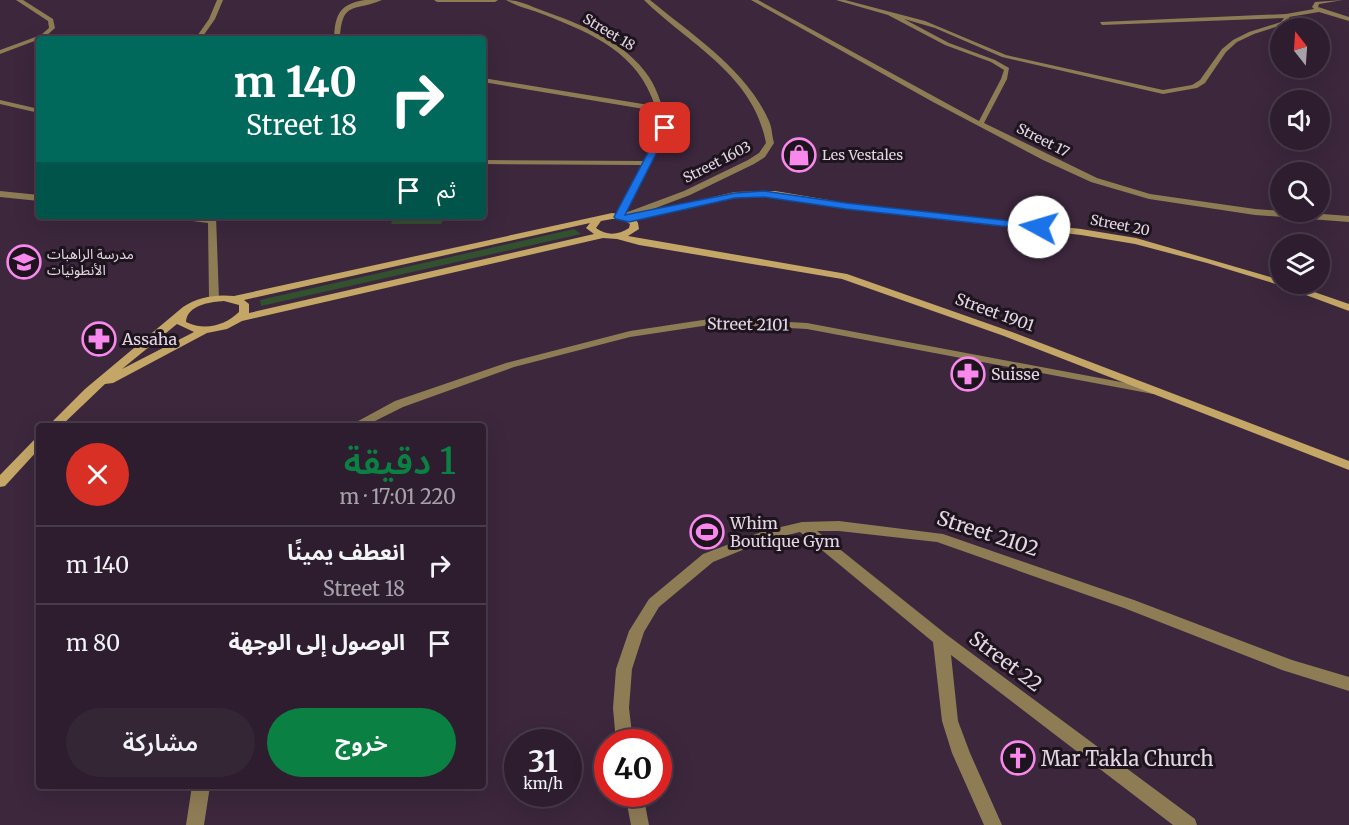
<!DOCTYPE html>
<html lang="ar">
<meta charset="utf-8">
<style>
:root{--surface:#2d1d2e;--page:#352636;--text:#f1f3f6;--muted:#a7a2aa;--line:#483b4a;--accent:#0b8043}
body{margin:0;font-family:Merriweather,"Noto Sans Arabic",serif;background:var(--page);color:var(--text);direction:rtl;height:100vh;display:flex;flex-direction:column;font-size:22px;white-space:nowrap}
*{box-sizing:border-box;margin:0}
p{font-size:20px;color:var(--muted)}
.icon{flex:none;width:33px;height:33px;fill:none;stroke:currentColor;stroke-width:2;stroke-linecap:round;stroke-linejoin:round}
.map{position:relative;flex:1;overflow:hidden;direction:ltr}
.side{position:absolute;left:36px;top:423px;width:450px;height:366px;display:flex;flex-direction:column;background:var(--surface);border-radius:6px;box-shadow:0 6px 24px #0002,0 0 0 2px var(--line);direction:rtl}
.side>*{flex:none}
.top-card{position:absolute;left:36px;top:36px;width:450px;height:183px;border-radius:6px;box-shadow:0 6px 24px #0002,0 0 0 2px var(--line);direction:rtl;background:#00695c;color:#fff;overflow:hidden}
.needle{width:39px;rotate:343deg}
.controls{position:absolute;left:1270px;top:18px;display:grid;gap:12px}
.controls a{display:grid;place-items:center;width:60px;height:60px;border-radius:50%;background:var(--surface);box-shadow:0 6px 24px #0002,0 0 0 2px var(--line);font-size:30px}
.speed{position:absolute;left:504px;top:729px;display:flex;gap:12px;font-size:30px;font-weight:700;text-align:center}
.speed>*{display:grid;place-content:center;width:78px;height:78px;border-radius:50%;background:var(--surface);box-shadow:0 6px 24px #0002,0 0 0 2px var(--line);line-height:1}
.speed small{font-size:15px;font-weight:400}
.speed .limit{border:9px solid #d22;background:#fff;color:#111}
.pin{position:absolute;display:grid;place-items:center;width:51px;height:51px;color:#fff;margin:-26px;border-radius:12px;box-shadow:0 3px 9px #0006}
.me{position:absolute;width:66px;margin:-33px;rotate:276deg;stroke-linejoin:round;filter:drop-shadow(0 0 4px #0008)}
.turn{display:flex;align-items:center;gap:21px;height:126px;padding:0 30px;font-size:27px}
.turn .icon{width:78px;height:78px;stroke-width:2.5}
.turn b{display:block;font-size:42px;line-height:51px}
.then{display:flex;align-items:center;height:57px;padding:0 30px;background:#0003;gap:12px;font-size:22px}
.round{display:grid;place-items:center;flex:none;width:63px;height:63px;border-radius:32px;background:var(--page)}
.summary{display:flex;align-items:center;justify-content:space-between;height:102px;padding:0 30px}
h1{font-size:36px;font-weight:600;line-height:45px;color:var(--accent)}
.cta{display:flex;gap:12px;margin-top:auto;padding:12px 30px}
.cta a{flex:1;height:69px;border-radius:36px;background:var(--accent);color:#fff;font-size:24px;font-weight:600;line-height:69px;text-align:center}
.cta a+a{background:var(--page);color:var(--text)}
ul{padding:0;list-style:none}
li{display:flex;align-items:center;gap:18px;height:78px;padding:0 30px;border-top:2px solid var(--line)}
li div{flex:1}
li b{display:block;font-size:22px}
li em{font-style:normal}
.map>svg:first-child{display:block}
.green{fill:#31512f}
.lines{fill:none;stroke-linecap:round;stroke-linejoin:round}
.street{fill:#8e7c55;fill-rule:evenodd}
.secondary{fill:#c4a667;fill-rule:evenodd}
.route{fill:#1a73e8;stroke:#114b97;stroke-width:1.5}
.labels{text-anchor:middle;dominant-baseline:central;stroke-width:6;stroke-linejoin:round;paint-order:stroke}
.far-street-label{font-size:14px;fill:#e4d6e4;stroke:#1d141e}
.far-poi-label{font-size:14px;fill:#e4d6e4;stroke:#1d141e;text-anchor:start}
.street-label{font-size:16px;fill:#e4d6e4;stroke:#1d141e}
.poi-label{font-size:16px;fill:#e4d6e4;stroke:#1d141e;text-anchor:start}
.near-street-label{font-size:20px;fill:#e4d6e4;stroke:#1d141e}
.near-poi-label{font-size:20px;fill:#e4d6e4;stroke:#1d141e;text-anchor:start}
</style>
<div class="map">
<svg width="1349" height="825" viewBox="0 0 1349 825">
<rect width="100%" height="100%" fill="#3c273d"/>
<g class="green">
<polygon points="395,216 445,216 441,224 391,224"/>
<polygon points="574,229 581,234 261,306 260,300"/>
</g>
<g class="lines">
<g class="street">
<polygon points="16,0 23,0 53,19 55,28 45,37 0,54 0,50 41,35 49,28 48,21"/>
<polygon points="217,0 223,0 215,19 201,39 195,39 209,19"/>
<path d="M365 0H382C354 12 342 0 340 39H334C335 15 339 4 365 0Z"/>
<polygon points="434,0 498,0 495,2 437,2"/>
<path d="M506 0C519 0 530 6 541 10 580 24 625 41 649 77 659 92 663 111 669 128L625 213 684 191 748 160 759 153 766 143C753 74 690 45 644 0H650C692 35 746 69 769 121 772 127 772 136 774 143L765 157 754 164 690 195 624 220 615 217 642 165 483 164V160L644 161 661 128 656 111 483 82V78L655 106C638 53 593 34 545 15 532 10 518 7 506 0Z"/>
<polygon points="751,0 758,0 979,121 1001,79 1004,70 991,62 945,45 888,15 836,0 845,0 925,21 1006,55 1163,90 1192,85 1200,80 1222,49 1233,40 1249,32 1281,22 1284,18 1102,25 1100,22 1286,14 1314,9 1312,7 1315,2 1343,0 1319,4 1318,7 1349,17 1349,21 1319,12 1289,17 1290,19 1285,24 1254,34 1237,42 1226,52 1205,83 1197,88 1163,94 1002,57 935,28 904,19 949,43 995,60 1009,68 1007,79 984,123 1097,178 1150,194 1255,209 1349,216 1349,222 1255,215 1149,199 1091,182 1043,160 933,102"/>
<polygon points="0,100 39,109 39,113 0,104"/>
<polygon points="0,191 39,195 39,201 0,197"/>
<polygon points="173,216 208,218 208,216 216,216 219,299 218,301 214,302 209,299 208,223 177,219"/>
<polygon points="716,318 807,323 1153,388 1159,391 1153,394 807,329 716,324 630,337 514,367 403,407 365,426 349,426 395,401 506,363 630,331"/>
<polygon points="839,521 943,534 1134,600 1292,660 1349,677 1349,691 1282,670 1124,608 937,542 839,531 817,531 947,635 1195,819 1197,825 1173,825 951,655 958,721 970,753 1002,825 984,825 952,753 942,721 933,642 800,532 767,540 713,562 659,607 644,632 632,669 629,708 633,742 616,742 613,708 616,669 629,631 649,599 703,554 764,531 802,522"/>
<polygon points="192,786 210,786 204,825 186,825"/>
<polygon points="625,794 643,794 649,825 631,825"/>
</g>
<g class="secondary">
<path d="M775 191 846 203 1081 229 1136 238 1281 280V284H1291L1349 304V311L1279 285 1207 263 1135 244 1081 235 846 209 775 197 735 198 636 220 638 223 639 229 628 236 847 274 1012 332 1349 461V470L1004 336 842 279 639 245 617 239 603 238 242 321 227 329 207 333 113 383 105 384 61 426H48L85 389 183 307C198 297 216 294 234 296L612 213 629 216 735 192ZM612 219H622L630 224 629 228C618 235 607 236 596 228L601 221ZM590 223 586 228 594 234 249 313V304L244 300ZM224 301 239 305V312C224 326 205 331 186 322 187 305 210 302 224 301ZM177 324 194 332 122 369Z"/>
<polygon points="39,438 39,449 5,486 0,487 0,475 35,439"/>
</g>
</g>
<polygon class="route" points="665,125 669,128 625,215 735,193 764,191 846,203 1039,224 1044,227 1039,230 846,209 764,197 735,198 629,222 616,219 614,217 661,128"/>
<defs>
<symbol id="shop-ring" viewBox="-11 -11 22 22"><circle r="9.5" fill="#1d141e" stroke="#f888eb" stroke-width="1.5"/><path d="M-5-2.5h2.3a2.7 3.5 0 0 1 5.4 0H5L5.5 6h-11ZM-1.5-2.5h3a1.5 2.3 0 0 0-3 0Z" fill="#f888eb"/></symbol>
<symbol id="school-ring" viewBox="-11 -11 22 22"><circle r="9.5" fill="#1d141e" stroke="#f888eb" stroke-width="1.5"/><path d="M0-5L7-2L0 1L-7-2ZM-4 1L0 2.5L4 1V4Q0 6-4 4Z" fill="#f888eb"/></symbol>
<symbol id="pharmacy-ring" viewBox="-11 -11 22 22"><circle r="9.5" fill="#1d141e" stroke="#f888eb" stroke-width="1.5"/><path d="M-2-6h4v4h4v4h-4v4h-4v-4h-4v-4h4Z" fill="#f888eb"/></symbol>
<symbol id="stadium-ring" viewBox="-11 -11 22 22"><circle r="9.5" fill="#1d141e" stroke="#f888eb" stroke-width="1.5"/><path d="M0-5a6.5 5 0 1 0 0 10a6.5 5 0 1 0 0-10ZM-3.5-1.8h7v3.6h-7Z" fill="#f888eb"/></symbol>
<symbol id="church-ring" viewBox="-11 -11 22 22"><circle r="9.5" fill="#1d141e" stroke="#f888eb" stroke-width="1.5"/><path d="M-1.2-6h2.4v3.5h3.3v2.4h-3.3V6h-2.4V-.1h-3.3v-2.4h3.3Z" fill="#f888eb"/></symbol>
</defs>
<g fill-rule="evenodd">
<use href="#shop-ring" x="780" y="136" width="38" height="38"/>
<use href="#school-ring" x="5" y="243" width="38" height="38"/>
<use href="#pharmacy-ring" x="80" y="320" width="38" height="38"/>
<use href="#pharmacy-ring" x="949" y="355" width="38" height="38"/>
<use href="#stadium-ring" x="688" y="513" width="38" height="38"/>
<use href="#church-ring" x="999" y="739" width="38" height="38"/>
</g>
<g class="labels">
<g class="far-street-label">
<text transform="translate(609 32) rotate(31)">Street 18</text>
<text transform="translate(1043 140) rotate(27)">Street 17</text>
<text transform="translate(717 162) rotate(-27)">Street 1603</text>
<text transform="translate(1120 225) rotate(11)">Street 20</text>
</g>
<g class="far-poi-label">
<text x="822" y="155">Les Vestales</text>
<text x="47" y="254">مدرسة الراهبات<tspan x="47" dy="16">الأنطونيات</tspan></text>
</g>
<g class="street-label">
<text transform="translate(995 312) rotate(20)">Street 1901</text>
<text transform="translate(748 324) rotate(1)">Street 2101</text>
</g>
<g class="poi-label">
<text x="122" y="339">Assaha</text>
<text x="991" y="374">Suisse</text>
<text x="730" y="523">Whim<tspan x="730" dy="18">Boutique Gym</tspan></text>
</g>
<g class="near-street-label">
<text transform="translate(988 533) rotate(18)">Street 2102</text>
<text transform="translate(1006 661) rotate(37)">Street 22</text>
</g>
<g class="near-poi-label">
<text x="1041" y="758">Mar Takla Church</text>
</g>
</g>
</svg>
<div class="controls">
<a><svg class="needle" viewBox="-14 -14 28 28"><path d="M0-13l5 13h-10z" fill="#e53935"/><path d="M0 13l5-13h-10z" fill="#a7a2aa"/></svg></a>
<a><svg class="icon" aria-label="sound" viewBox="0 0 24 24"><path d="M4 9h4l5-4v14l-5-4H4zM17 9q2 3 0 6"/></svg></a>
<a><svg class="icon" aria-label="search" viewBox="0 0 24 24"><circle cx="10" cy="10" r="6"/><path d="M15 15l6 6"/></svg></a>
<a><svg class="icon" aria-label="layers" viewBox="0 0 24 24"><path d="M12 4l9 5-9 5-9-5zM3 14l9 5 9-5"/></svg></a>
</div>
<div class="speed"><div>31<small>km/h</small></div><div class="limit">40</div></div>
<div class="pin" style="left:665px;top:128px;background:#d93025"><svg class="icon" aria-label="arrive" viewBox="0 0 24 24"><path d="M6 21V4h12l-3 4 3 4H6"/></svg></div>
<svg class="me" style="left:1039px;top:227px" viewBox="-20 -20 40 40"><circle r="19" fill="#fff"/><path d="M0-13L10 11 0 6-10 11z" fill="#1a73e8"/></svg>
<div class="top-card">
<div class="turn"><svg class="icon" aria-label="right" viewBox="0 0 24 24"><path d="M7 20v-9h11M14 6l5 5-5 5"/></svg><div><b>140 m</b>Street 18</div></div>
<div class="then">ثم<svg class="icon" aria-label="arrive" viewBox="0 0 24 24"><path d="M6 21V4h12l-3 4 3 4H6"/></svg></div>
</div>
<section class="side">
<div class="summary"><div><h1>1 دقيقة</h1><p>220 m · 17:01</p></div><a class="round" style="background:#d93025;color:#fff"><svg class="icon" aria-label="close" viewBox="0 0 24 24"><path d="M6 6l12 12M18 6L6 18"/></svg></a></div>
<ul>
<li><svg class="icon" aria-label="right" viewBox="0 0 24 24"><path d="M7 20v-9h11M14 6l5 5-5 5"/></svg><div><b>انعطف يمينًا</b><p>Street 18</p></div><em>140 m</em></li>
<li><svg class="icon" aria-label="arrive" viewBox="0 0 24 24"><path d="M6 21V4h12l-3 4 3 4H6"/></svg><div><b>الوصول إلى الوجهة</b></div><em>80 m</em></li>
</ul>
<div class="cta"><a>خروج</a><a>مشاركة</a></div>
</section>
</div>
